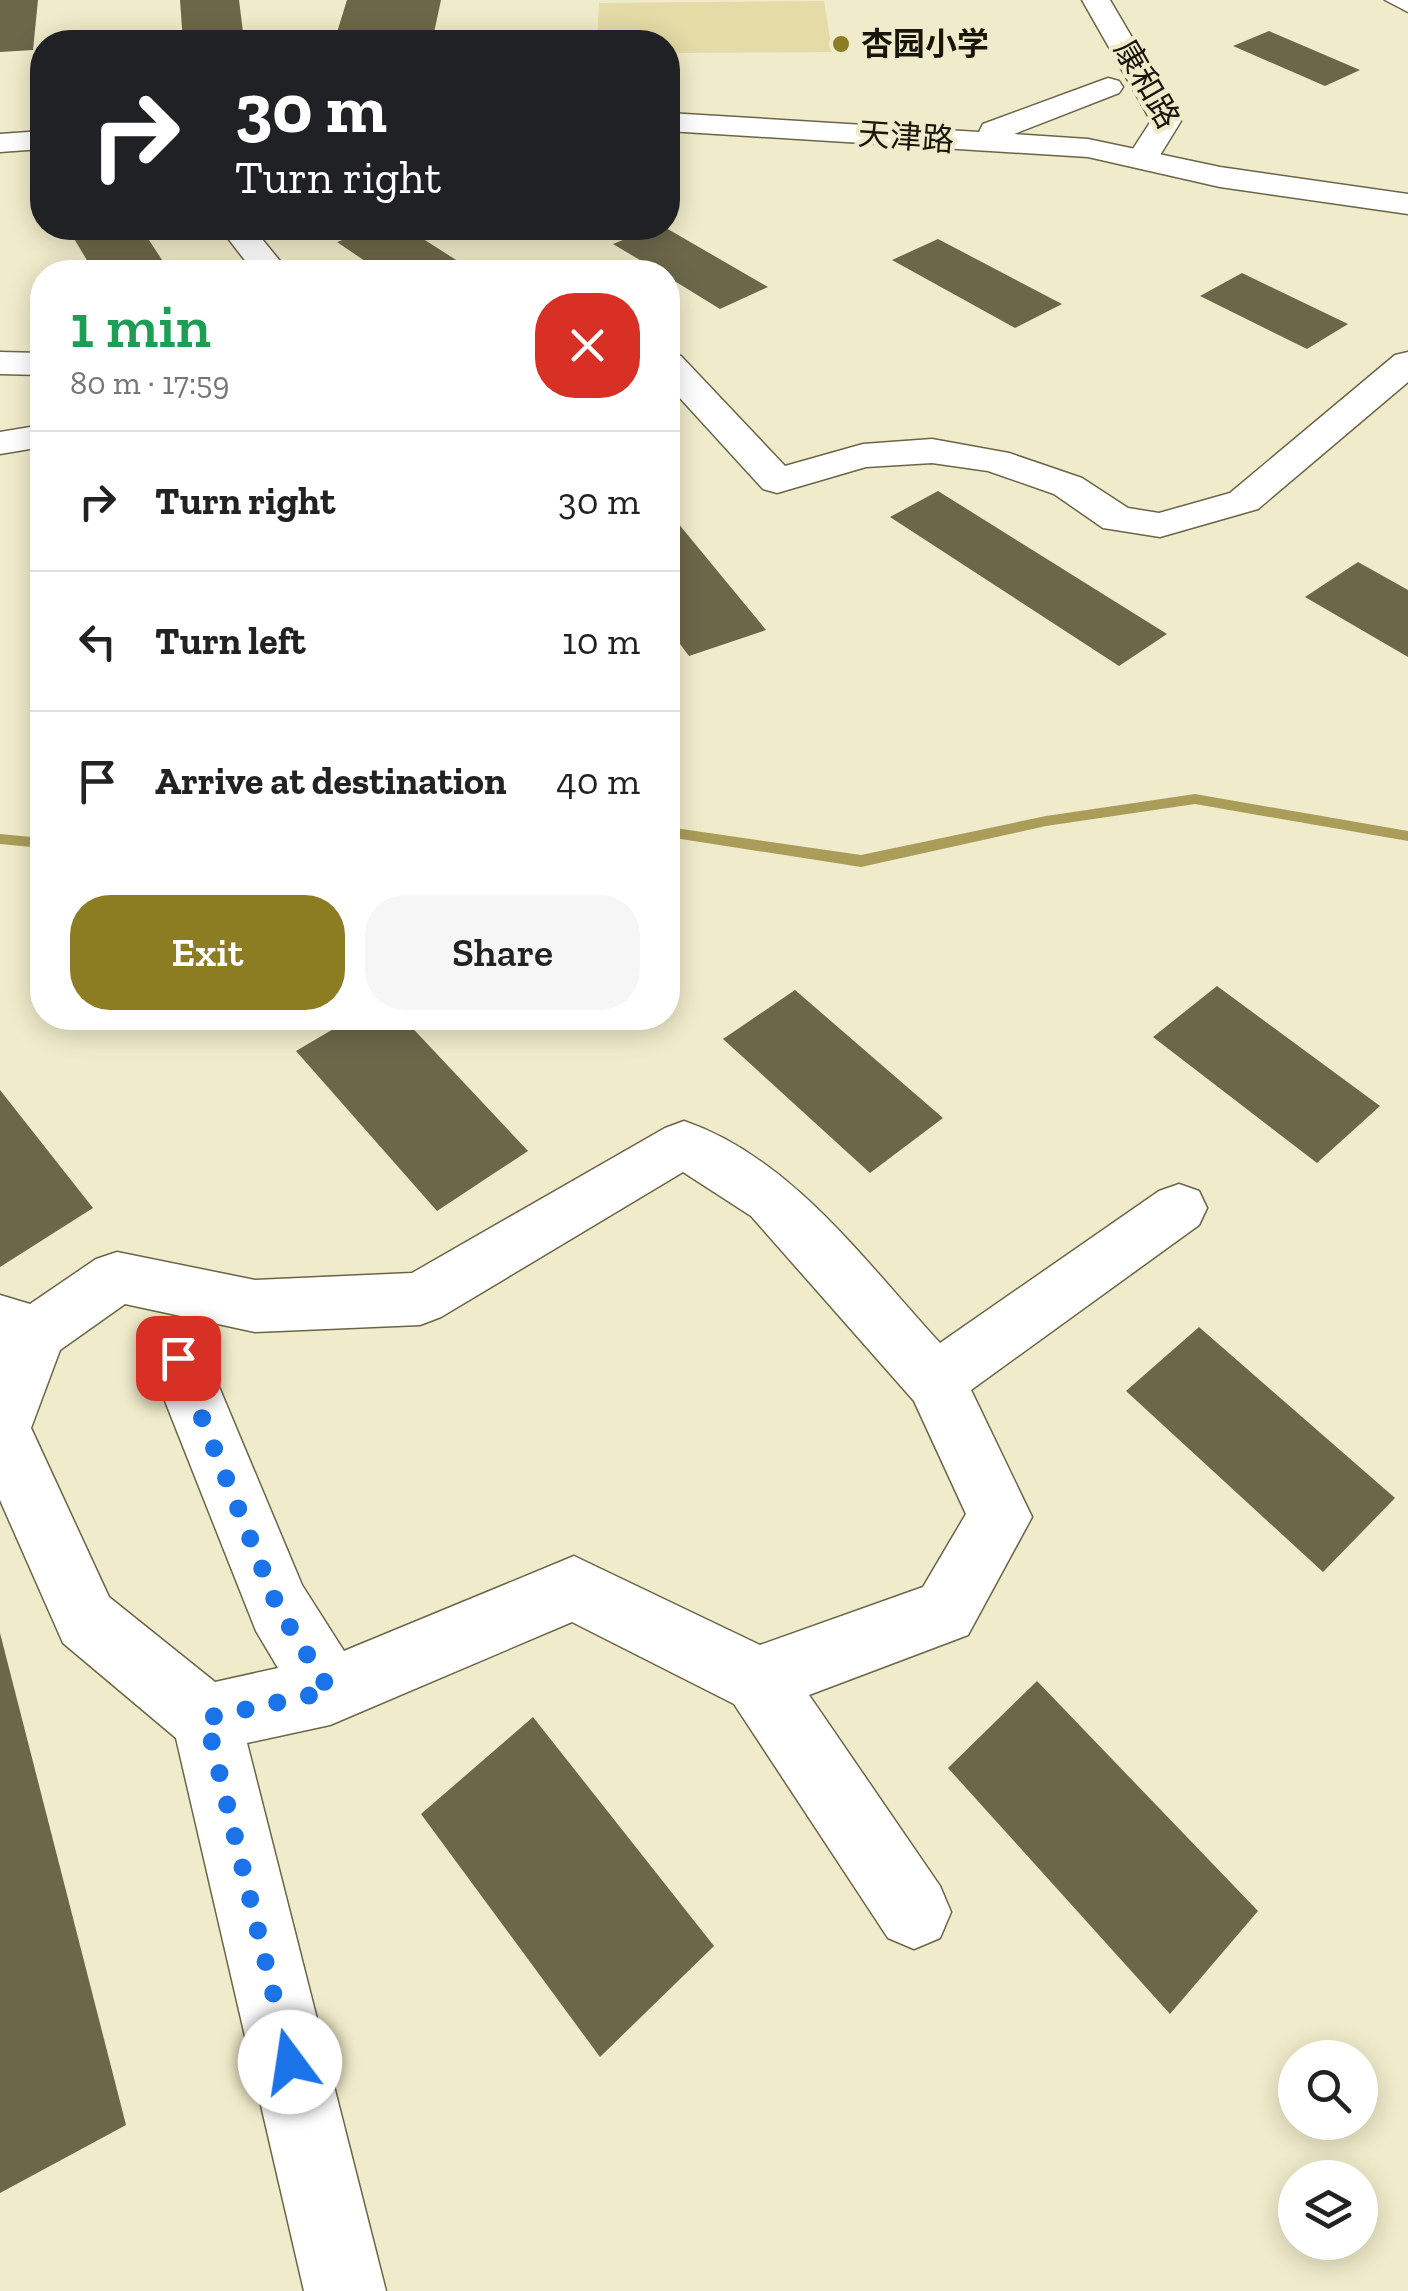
<!DOCTYPE html>
<meta charset="utf-8">
<style>
:root{--surface:#fff;--page:#f6f6f6;--text:#222;--muted:#767676;--line:#e0e0e0;--accent:#8c7c22}
body{margin:0;font-family:"Zilla Slab","Noto Sans SC",serif;background:var(--page);color:var(--text);height:100vh;display:flex;flex-direction:column;font-size:38px;white-space:nowrap}
*{box-sizing:border-box;margin:0}
p{font-size:32px;color:var(--muted)}
.icon{flex:none;width:55px;height:55px;fill:none;stroke:currentColor;stroke-width:2;stroke-linecap:round;stroke-linejoin:round}
.map{position:relative;flex:1;overflow:hidden}
.panel{position:absolute;left:30px;top:260px;width:650px;height:770px;display:flex;flex-direction:column;background:var(--surface);border-radius:40px;box-shadow:0 5px 25px #0003}
.panel>*{flex:none}
.top-card{position:absolute;left:30px;top:30px;width:650px;height:210px;border-radius:40px;box-shadow:0 5px 25px #0003;background:#202124;color:#fff;overflow:hidden}
.fabs{position:absolute;left:1278px;top:2040px;display:grid;gap:20px}
.fabs a{display:grid;place-items:center;width:100px;height:100px;border-radius:50%;background:var(--surface);box-shadow:0 5px 25px #0003;font-size:50px}
.pin{position:absolute;display:grid;place-items:center;width:85px;height:85px;color:#fff;margin:-42px;border-radius:20px;box-shadow:0 5px 15px #0006}
.me{position:absolute;width:110px;margin:-55px;rotate:346deg;stroke-linejoin:round;filter:drop-shadow(0 0 8px #0008)}
.turn{display:flex;align-items:center;gap:35px;height:210px;padding:0 40px;font-size:45px}
.turn .icon{width:130px;height:130px;stroke-width:2.5}
.turn b{display:block;font-size:70px;line-height:85px}
.round{display:grid;place-items:center;flex:none;width:105px;height:105px;border-radius:40px;background:var(--page)}
.summary{display:flex;align-items:center;justify-content:space-between;height:170px;padding:0 40px}
h1{font-size:60px;font-weight:600;line-height:75px;color:#1e9e55}
.cta{display:flex;gap:20px;margin-top:auto;padding:20px 40px}
.cta a{flex:1;height:115px;border-radius:40px;background:var(--accent);color:#fff;font-size:40px;font-weight:600;line-height:115px;text-align:center}
.cta a+a{background:var(--page);color:var(--text)}
ul{padding:0;list-style:none}
li{display:flex;align-items:center;gap:30px;height:140px;padding:0 40px;border-top:2px solid var(--line)}
li div{flex:1}
li b{display:block;font-size:38px}
li em{font-style:normal}
.map>svg:first-child{display:block}
.green{fill:#e5dba6}
.lines{fill:none;stroke-linecap:round;stroke-linejoin:round}
.stream{fill:#aa9d59;fill-rule:evenodd}
.building{fill:#6d674a}
.minor-casing{stroke:#6b6548;stroke-width:3}
.major-casing{stroke:#6b6548;stroke-width:3}
.minor{fill:#fff;fill-rule:evenodd}
.major{fill:#fff;fill-rule:evenodd}
.route{stroke:#1a73e8;stroke-width:18;stroke-dasharray:0 32.4}
.poi-dot{fill:#8c7c22;stroke:#f0ebca;stroke-width:4}
.labels{text-anchor:middle;dominant-baseline:central;stroke-width:9;stroke-linejoin:round;paint-order:stroke}
.far-poi-label{font-size:32px;font-weight:bold;fill:#18160a;stroke:#f0ebca;text-anchor:start}
.far-street-label{font-size:32px;fill:#18160a;stroke:#f0ebca}
</style>
<div class="map">
<svg width="1408" height="2291" viewBox="0 0 1408 2291">
<rect width="100%" height="100%" fill="#f0ebca"/>
<polygon class="green" points="824,1 832,52 668,53 668,42 597,42 599,3"/>
<g class="lines">
<g class="stream">
<polygon points="1195,794 1408,831 1408,841 1195,804 1046,826 861,867 668,837 668,827 861,855 1046,816"/>
<polygon points="0,834 42,838 42,848 0,844"/>
</g>
</g>
<g class="building">
<polygon points="0,0 38,0 33,50 0,52"/>
<polygon points="180,0 239,0 244,40 183,42"/>
<polygon points="347,0 441,0 432,42 334,42"/>
<polygon points="1269,31 1360,70 1325,86 1233,46"/>
<polygon points="114,228 141,228 170,272 94,272 73,237"/>
<polygon points="375,228 406,228 475,272 381,272 337,242"/>
<polygon points="653,228 666,228 768,287 720,309 668,277 668,272 660,272 613,244"/>
<polygon points="938,239 1062,304 1015,328 892,260"/>
<polygon points="1242,273 1348,324 1307,349 1200,296"/>
<polygon points="938,491 1167,634 1119,666 890,517"/>
<polygon points="668,511 766,630 689,656 668,628"/>
<polygon points="1358,562 1408,590 1408,657 1305,597"/>
<polygon points="1217,986 1380,1106 1317,1163 1153,1037"/>
<polygon points="795,990 943,1118 870,1173 723,1039"/>
<polygon points="352,1018 403,1018 528,1151 437,1211 296,1051"/>
<polygon points="0,1090 93,1208 0,1267"/>
<polygon points="1199,1327 1395,1498 1323,1572 1126,1391"/>
<polygon points="0,1633 126,2125 0,2193"/>
<polygon points="1037,1681 1258,1911 1170,2014 948,1768"/>
<polygon points="533,1717 714,1946 600,2057 421,1814"/>
</g>
<g class="lines">
<defs>
<g id="minor">
<polygon points="1082,0 1110,0 1181,121 1154,165 1132,165 1127,158 1151,121"/>
<polygon points="1385,0 1408,0 1408,12"/>
<polygon points="220,228 253,228 289,272 254,272"/>
<polygon points="0,352 42,353 42,375 0,374"/>
<polygon points="1408,352 1408,382 1258,509 1160,537 1103,528 1054,494 988,471 932,463 866,467 777,493 763,489 668,385 668,353 681,356 785,466 863,444 932,439 1009,453 1082,478 1128,508 1159,513 1230,493 1395,355"/>
<polygon points="42,425 42,447 0,454 0,432"/>
<path d="M684 1121C792 1158 865 1262 940 1343L1159 1191 1179 1184 1199 1191 1207 1208 1199 1225 971 1390 1032 1517 968 1635 809 1695 940 1886 951 1912 940 1938 914 1949 888 1938 734 1704 572 1622 330 1725 247 1743 386 2291H304L176 1738 63 1643 0 1500V1295L30 1304 96 1259 117 1252 255 1280 412 1273 665 1128ZM683 1172 751 1216 914 1401 966 1514 923 1587 760 1645 574 1556 344 1651 302 1585 199 1339 178 1331 157 1339 148 1358 256 1631 278 1668 215 1682 109 1597 31 1428 60 1350 125 1304 255 1332 420 1325 441 1317Z"/>
</g>
<g id="major">
<polygon points="1108,78 1119,81 1123,87 1119,93 1014,134 1088,139 1220,167 1408,194 1408,214 1220,187 1088,157 668,131 668,113 979,132 983,124"/>
<polygon points="42,131 42,149 0,152 0,134"/>
</g>
</defs>
<use href="#minor" class="minor-casing"/>
<use href="#major" class="major-casing"/>
<use href="#minor" class="minor"/>
<use href="#major" class="major"/>
</g>
<g class="lines">
<polyline class="route" points="178,1358 278,1608 330,1691 206,1718 290,2062"/>
</g>
<circle class="poi-dot" cx="841" cy="44" r="10"/>
<g class="labels">
<g class="far-poi-label">
<text x="861" y="44">杏园小学</text>
</g>
<g class="far-street-label">
<text transform="translate(1147 84) rotate(60)">康和路</text>
<text transform="translate(906 137) rotate(4)">天津路</text>
</g>
</g>
</svg>
<div class="fabs">
<a><svg class="icon" aria-label="search" viewBox="0 0 24 24"><circle cx="10" cy="10" r="6"/><path d="M15 15l6 6"/></svg></a>
<a><svg class="icon" aria-label="layers" viewBox="0 0 24 24"><path d="M12 4l9 5-9 5-9-5zM3 14l9 5 9-5"/></svg></a>
</div>
<div class="pin" style="left:178px;top:1358px;background:#d93025"><svg class="icon" aria-label="arrive" viewBox="0 0 24 24"><path d="M6 21V4h12l-3 4 3 4H6"/></svg></div>
<svg class="me" style="left:290px;top:2062px" viewBox="-20 -20 40 40"><circle r="19" fill="#fff"/><path d="M0-13L10 11 0 6-10 11z" fill="#1a73e8"/></svg>
<div class="top-card">
<div class="turn"><svg class="icon" aria-label="right" viewBox="0 0 24 24"><path d="M7 20v-9h11M14 6l5 5-5 5"/></svg><div><b>30 m</b>Turn right</div></div>
</div>
<section class="panel">
<div class="summary"><div><h1>1 min</h1><p>80 m · 17:59</p></div><a class="round" style="background:#d93025;color:#fff"><svg class="icon" aria-label="close" viewBox="0 0 24 24"><path d="M6 6l12 12M18 6L6 18"/></svg></a></div>
<ul>
<li><svg class="icon" aria-label="right" viewBox="0 0 24 24"><path d="M7 20v-9h11M14 6l5 5-5 5"/></svg><div><b>Turn right</b></div><em>30 m</em></li>
<li><svg class="icon" aria-label="left" viewBox="0 0 24 24"><path d="M17 20v-9H6M10 6l-5 5 5 5"/></svg><div><b>Turn left</b></div><em>10 m</em></li>
<li><svg class="icon" aria-label="arrive" viewBox="0 0 24 24"><path d="M6 21V4h12l-3 4 3 4H6"/></svg><div><b>Arrive at destination</b></div><em>40 m</em></li>
</ul>
<div class="cta"><a>Exit</a><a>Share</a></div>
</section>
</div>
